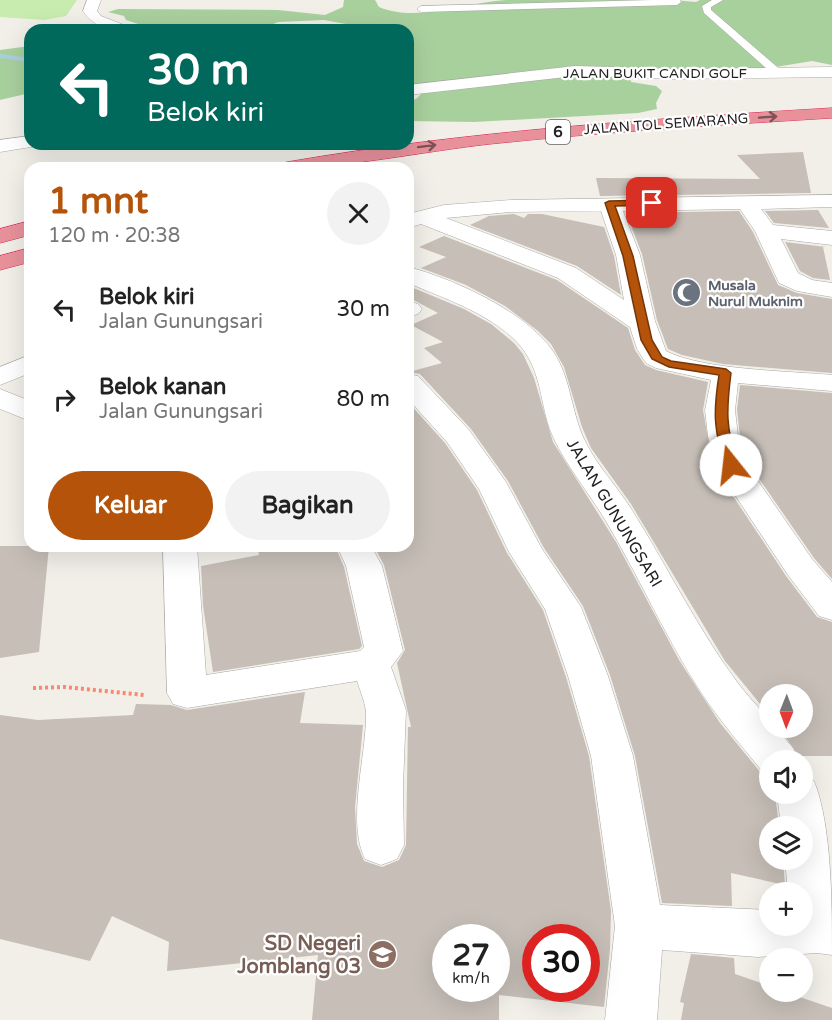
<!DOCTYPE html>
<html lang="id">
<meta charset="utf-8">
<style>
:root{--surface:#fff;--page:#f2f2f2;--text:#222;--muted:#767676;--accent:#b45309}
body{margin:0;font-family:"Varela Round",sans-serif;background:var(--page);color:var(--text);height:100vh;display:flex;flex-direction:column;font-size:22px;white-space:nowrap}
*{box-sizing:border-box;margin:0}
p{font-size:20px;color:var(--muted)}
.icon{flex:none;width:33px;height:33px;fill:none;stroke:currentColor;stroke-width:2;stroke-linecap:round;stroke-linejoin:round}
.map{position:relative;flex:1;overflow:hidden}
.panel{position:absolute;left:24px;top:162px;width:390px;height:390px;display:flex;flex-direction:column;background:var(--surface);border-radius:18px;box-shadow:0 6px 24px #0002}
.panel>*{flex:none}
.banner{position:absolute;left:24px;top:24px;width:390px;height:126px;border-radius:18px;box-shadow:0 6px 24px #0002;background:#00695c;color:#fff;overflow:hidden}
.needle{width:39px;rotate:181deg}
.controls{position:absolute;left:759px;top:684px;display:grid;gap:12px}
.controls a{display:grid;place-items:center;width:54px;height:54px;border-radius:50%;background:var(--surface);box-shadow:0 6px 24px #0002;font-size:30px}
.speed{position:absolute;left:432px;top:924px;display:flex;gap:12px;font-size:30px;font-weight:700;text-align:center}
.speed>*{display:grid;place-content:center;width:78px;height:78px;border-radius:50%;background:var(--surface);box-shadow:0 6px 24px #0002;line-height:1}
.speed small{font-size:15px;font-weight:400}
.speed .limit{border:9px solid #d22;background:#fff;color:#111}
.pin{position:absolute;display:grid;place-items:center;width:51px;height:51px;color:#fff;margin:-26px;border-radius:12px;box-shadow:0 3px 9px #0006}
.me{position:absolute;width:66px;margin:-33px;rotate:344deg;stroke-linejoin:round;filter:drop-shadow(0 0 4px #0008)}
.turn{display:flex;align-items:center;gap:21px;height:126px;padding:0 24px;font-size:27px}
.turn .icon{width:78px;height:78px;stroke-width:2.5}
.turn b{display:block;font-size:42px;line-height:51px}
.round{display:grid;place-items:center;flex:none;width:63px;height:63px;border-radius:32px;background:var(--page)}
.headline{display:flex;align-items:center;justify-content:space-between;height:102px;padding:0 24px}
h1{font-size:36px;font-weight:700;line-height:45px;color:var(--accent)}
.action{display:flex;gap:12px;margin-top:auto;padding:12px 24px}
.action a{flex:1;height:69px;border-radius:36px;background:var(--accent);color:#fff;font-size:24px;font-weight:700;line-height:69px;text-align:center}
.action a+a{background:var(--page);color:var(--text)}
ul{padding:0;list-style:none}
li{display:flex;align-items:center;gap:18px;height:90px;padding:0 24px}
li div{flex:1}
li b{display:block;font-size:22px}
li em{font-style:normal}
.map>svg:first-child{display:block}
.grass{fill:#c8ebaf}
.forest{fill:#a8d09d}
.lines{fill:none;stroke-linecap:round;stroke-linejoin:round}
.stream{fill:#a9cfdf;fill-rule:evenodd}
.building{fill:#c6beb7;fill-rule:evenodd}
.service-casing{stroke:#a8a8a8;stroke-width:1}
.minor-casing{stroke:#a8a8a8;stroke-width:1}
.motorway-casing{stroke:#dc295a;stroke-width:1}
.path{stroke:#fa8871;stroke-width:4;stroke-dasharray:3 3;stroke-linecap:butt}
.service{fill:#fff;fill-rule:evenodd}
.minor{fill:#fff;fill-rule:evenodd}
.motorway{fill:#e8919b;fill-rule:evenodd}
.oneway{stroke:#7b5358}
.route{fill:#b45309;stroke:#753606;stroke-width:1.5}
.labels{text-anchor:middle;dominant-baseline:central;stroke-width:4.5;stroke-linejoin:round;paint-order:stroke}
.far-street-label{font-size:14px;fill:#212121;stroke:#fff}
.far-worship-label{font-size:14px;font-weight:bold;fill:#5b616d;stroke:#fff;text-anchor:start}
.shield{fill:#fff;stroke:#646464;stroke-width:1.5}
.shield-label{font-size:15px;font-weight:bold;fill:#212121}
.street-label{font-size:16px;fill:#212121;stroke:#fff}
.near-education-label{font-size:20px;font-weight:bold;fill:#785e54;stroke:#fff;text-anchor:end}
</style>
<div class="map">
<svg width="832" height="1020" viewBox="0 0 832 1020">
<rect width="100%" height="100%" fill="#f1efe8"/>
<polygon class="grass" points="0,0 77,0 66,16 44,20 0,17"/>
<g class="forest">
<path d="M344 0H375L379 7C416 23 467 2 506 0 561 0 617 0 672 0L696 2 700 0H832V65L812 61 757 70 655 69 630 76 631 82 656 86 662 91 656 103 657 109 638 113 474 122 408 121V101L416 99 422 93 408 86V30H379L324 20 278 22 259 30H157L126 20 124 16 108 12 118 9 278 10 325 15 343 7Z"/>
<polygon points="30,46 30,93 0,100 0,50"/>
</g>
<g class="lines">
<polygon class="stream" points="0,54 30,58 30,62 0,58"/>
</g>
<g class="building">
<polygon points="803,152 811,193 600,196 596,178 760,179 737,155"/>
<polygon points="818,210 829,228 774,223 765,211"/>
<polygon points="739,211 753,232 778,285 797,293 832,299 832,373 723,364 682,355 668,349 657,320 642,254 626,213"/>
<polygon points="514,214 524,218 528,214 542,214 604,227 614,256 621,295 577,266 470,225 489,216"/>
<polygon points="444,236 557,280 628,328 635,350 645,365 656,370 708,382 703,410 713,466 786,576 817,617 832,622 832,756 799,756 779,728 802,728 802,694 770,694 770,716 725,661 631,504 591,448 582,427 564,367 551,344 538,331 505,306 466,285 421,268 446,257 419,247"/>
<polygon points="785,242 826,247 823,247 830,280 813,278 800,271"/>
<polygon points="411,287 464,309 491,324 514,343 523,354 534,378 553,442 616,542 679,660 720,723 761,773 770,776 770,794 775,794 779,826 770,826 770,860 783,860 785,885 731,873 732,906 662,903 635,756 610,675 583,606 544,548 508,481 471,429 420,374 409,372 442,363 424,348 443,342 411,325 438,313 408,297 408,288"/>
<polygon points="740,385 832,393 832,579 814,558 749,464 740,436 737,410"/>
<path d="M408 402 445 443 477 490 507 553 543 610 566 677 589 756 611 911 610 949 604 1007 499 995V1020H312L318 955 167 971 169 942 112 916 90 961 0 939V715L38 720 133 715 136 704 171 705 187 710 305 692 300 723 363 725 355 807 357 844 364 861 382 867 399 860 406 845 408 727H411L397 663 405 650 384 565 374 546H408ZM446 938H496V988H446ZM536 938H586V988H536Z"/>
<polygon points="0,546 49,546 39,652 0,658"/>
<polygon points="257,546 335,546 344,567 362,646 359,649 213,672 203,606 201,566 259,555"/>
<polygon points="691,954 734,958 735,974 770,986 770,992 785,992 832,1008 832,1020 681,1020 684,1003 680,1002"/>
</g>
<g class="lines">
<defs>
<g id="service">
<polygon points="653,0 680,0 681,2 677,5 421,12 417,9 421,6"/>
<polygon points="712,0 723,0 711,7 711,10 783,72 783,76 775,76 704,13 702,6"/>
</g>
<g id="minor">
<path d="M87 0H101L97 11 101 16 129 27 131 30C111 30 95 29 83 11Z"/>
<polygon points="575,66 678,69 832,67 832,77 678,79 575,76 408,95 408,85"/>
<polygon points="30,136 30,144 38,144 37,146 0,152 0,140"/>
<path d="M832 195V207L761 209 773 225 832 231V245L781 239 798 273 812 280 832 283V297L797 291 779 283 755 231 740 209 623 211 640 255 655 321 666 351C702 370 789 371 832 375V391L738 383 735 410 738 436 747 465 812 559 832 582V620L819 616 788 575 715 465 708 436 705 410 711 380 656 368 646 363 637 349 630 327 558 278 421 224 408 228V214L444 205 511 200ZM601 211 616 255 624 300 576 268 446 218 511 212Z"/>
<path d="M408 267C452 278 521 310 549 346 571 373 570 409 584 439 597 467 620 489 635 515 669 570 698 629 737 682 747 695 759 708 770 720V728H776L793 748 799 760H770V774L763 772C745 750 726 728 709 704 669 646 641 579 604 518 588 492 569 469 555 441 538 407 545 371 516 341 488 313 444 298 408 283Z"/>
<polygon points="408,301 418,304 422,309 418,314 408,317"/>
<polygon points="30,355 30,373 0,385 0,367"/>
<path d="M408 374 418 376 469 430 506 482 542 549 581 607 608 676 633 756 660 905 770 910V926H802V892H788L785 860H802V826H781L777 794H802V777L814 781C832 825 832 906 832 955L817 953 758 957 662 950 657 1020H605L615 926 591 756 568 676 545 609 509 552 479 489 447 442 408 399Z"/>
<polygon points="0,389 30,401 30,421 0,409"/>
<path d="M163 546H197L206 675 360 651 364 647 346 566 337 546H371L382 566 403 651 391 667 406 710 403 786 404 845 397 859 381 865 365 859C346 820 367 755 366 712 365 702 360 690 357 681L187 708 173 704 167 693Z"/>
</g>
<g id="motorway">
<path d="M832 108V118C718 125 604 132 490 144 419 152 348 168 277 168L280 164 287 162C467 131 649 119 832 108Z"/>
<polygon points="30,221 30,235 0,243 0,229"/>
<polygon points="30,248 30,262 0,270 0,256"/>
</g>
</defs>
<use href="#service" class="service-casing"/>
<use href="#minor" class="minor-casing"/>
<use href="#motorway" class="motorway-casing"/>
<polyline class="path" points="33,688 65,687 144,695"/>
<use href="#service" class="service"/>
<use href="#minor" class="minor"/>
<use href="#motorway" class="motorway"/>
</g>
<defs><path id="oneway-shaft" d="M-6 0H5M1.5-3L5.5 0L1.5 3" fill="none" stroke-width="1.6" stroke-linecap="round" stroke-linejoin="round" transform="scale(1.5)"/></defs>
<g class="oneway">
<use href="#oneway-shaft" transform="translate(768 117) rotate(-4)"/>
<use href="#oneway-shaft" transform="translate(427 146) rotate(-7)"/>
</g>
<path class="route" d="M652 200 655 201V205L615 206 633 256 652 340 662 357 671 361 726 369 731 373C726 412 726 426 737 465L736 467H726L724 465C714 427 713 413 719 375L669 367 652 359 641 340 623 256 605 203 609 201Z"/>
<defs>
<symbol id="mosque-disc" viewBox="-11 -11 22 22"><circle r="9.5" fill="#6b7280" stroke="#fff"/><path d="M3.5-4.9A6 6 0 1 0 3.5 4.9A5 5 0 1 1 3.5-4.9Z" fill="#fff"/></symbol>
<symbol id="school-disc" viewBox="-11 -11 22 22"><circle r="9.5" fill="#8d6e63" stroke="#fff"/><path d="M0-5L7-2L0 1L-7-2ZM-4 1L0 2.5L4 1V4Q0 6-4 4Z" fill="#fff"/></symbol>
</defs>
<g fill-rule="evenodd">
<use href="#mosque-disc" x="670" y="276" width="33" height="33"/>
<use href="#school-disc" x="366" y="938" width="33" height="33"/>
</g>
<g class="labels">
<g class="far-street-label">
<text x="655" y="73">JALAN BUKIT CANDI GOLF</text>
<text transform="translate(666 124) rotate(-4)">JALAN TOL SEMARANG</text>
</g>
<g class="far-worship-label">
<text x="708" y="285">Musala<tspan x="708" dy="16">Nurul Muknim</tspan></text>
</g>
<rect class="shield" x="546" y="120" width="24" height="24" rx="4.5"/>
<g class="shield-label">
<text x="558" y="132">6</text>
</g>
<g class="street-label">
<text transform="translate(614 513) rotate(59)">JALAN GUNUNGSARI</text>
</g>
<g class="near-education-label">
<text x="361" y="944">SD Negeri<tspan x="361" dy="23">Jomblang 03</tspan></text>
</g>
</g>
</svg>
<div class="controls">
<a><svg class="needle" viewBox="-14 -14 28 28"><path d="M0-13l5 13h-10z" fill="#e53935"/><path d="M0 13l5-13h-10z" fill="#767676"/></svg></a>
<a><svg class="icon" aria-label="sound" viewBox="0 0 24 24"><path d="M4 9h4l5-4v14l-5-4H4zM17 9q2 3 0 6"/></svg></a>
<a><svg class="icon" aria-label="layers" viewBox="0 0 24 24"><path d="M12 4l9 5-9 5-9-5zM3 14l9 5 9-5"/></svg></a>
<a>+</a>
<a>−</a>
</div>
<div class="speed"><div>27<small>km/h</small></div><div class="limit">30</div></div>
<div class="pin" style="left:652px;top:203px;background:#d93025"><svg class="icon" aria-label="arrive" viewBox="0 0 24 24"><path d="M6 21V4h12l-3 4 3 4H6"/></svg></div>
<svg class="me" style="left:731px;top:465px" viewBox="-20 -20 40 40"><circle r="19" fill="#fff"/><path d="M0-13L10 11 0 6-10 11z" fill="#b45309"/></svg>
<div class="banner">
<div class="turn"><svg class="icon" aria-label="left" viewBox="0 0 24 24"><path d="M17 20v-9H6M10 6l-5 5 5 5"/></svg><div><b>30 m</b>Belok kiri</div></div>
</div>
<section class="panel">
<div class="headline"><div><h1>1 mnt</h1><p>120 m · 20:38</p></div><a class="round"><svg class="icon" aria-label="close" viewBox="0 0 24 24"><path d="M6 6l12 12M18 6L6 18"/></svg></a></div>
<ul>
<li><svg class="icon" aria-label="left" viewBox="0 0 24 24"><path d="M17 20v-9H6M10 6l-5 5 5 5"/></svg><div><b>Belok kiri</b><p>Jalan Gunungsari</p></div><em>30 m</em></li>
<li><svg class="icon" aria-label="right" viewBox="0 0 24 24"><path d="M7 20v-9h11M14 6l5 5-5 5"/></svg><div><b>Belok kanan</b><p>Jalan Gunungsari</p></div><em>80 m</em></li>
</ul>
<div class="action"><a>Keluar</a><a>Bagikan</a></div>
</section>
</div>
